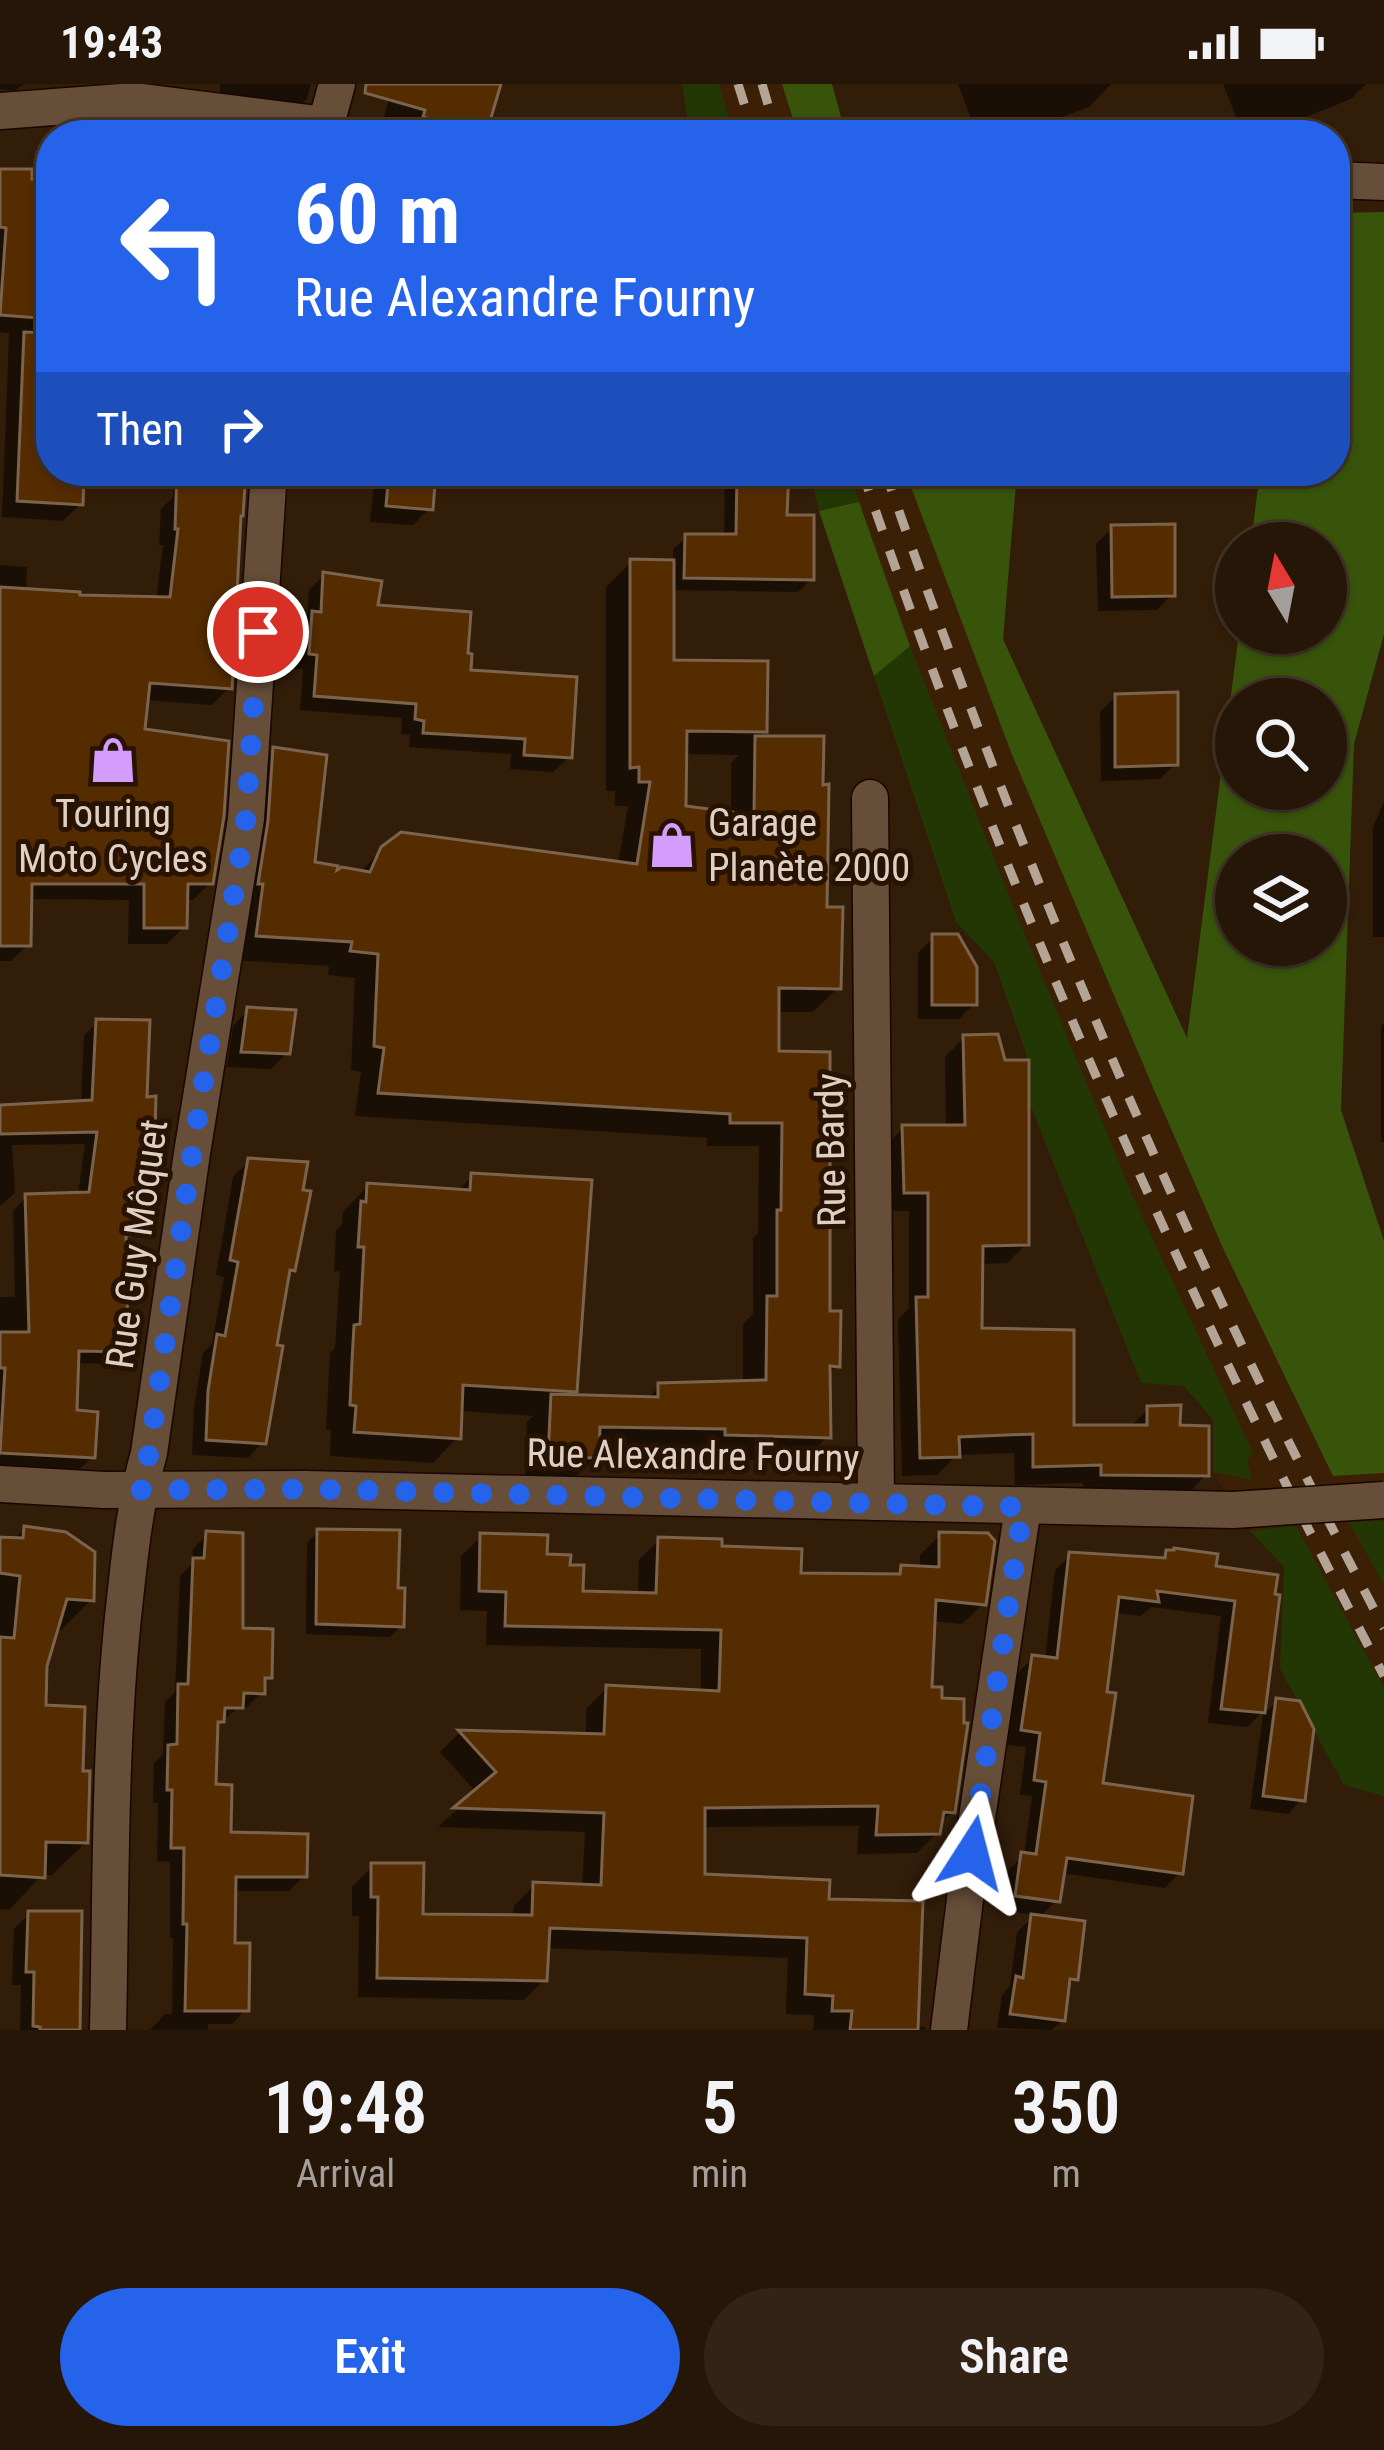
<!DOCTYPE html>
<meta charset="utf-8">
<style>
:root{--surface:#261607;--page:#322315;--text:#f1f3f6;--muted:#a49f9b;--line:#423528;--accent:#2563eb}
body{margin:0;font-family:"Roboto Condensed",sans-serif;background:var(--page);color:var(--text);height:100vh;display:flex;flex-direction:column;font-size:45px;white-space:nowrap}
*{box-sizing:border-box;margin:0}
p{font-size:39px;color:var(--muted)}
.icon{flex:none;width:66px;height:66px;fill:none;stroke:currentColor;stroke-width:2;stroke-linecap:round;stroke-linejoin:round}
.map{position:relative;height:1946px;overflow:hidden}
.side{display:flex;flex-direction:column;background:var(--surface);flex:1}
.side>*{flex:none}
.hud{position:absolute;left:36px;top:36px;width:1314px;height:366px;border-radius:48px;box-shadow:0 3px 9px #0004,0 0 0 3px var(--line);background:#2563eb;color:#fff;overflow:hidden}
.needle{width:78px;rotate:350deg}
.fabs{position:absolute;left:1215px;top:438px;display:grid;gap:24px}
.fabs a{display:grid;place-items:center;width:132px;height:132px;border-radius:50%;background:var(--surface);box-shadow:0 3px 9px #0004,0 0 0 3px var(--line);font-size:60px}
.pin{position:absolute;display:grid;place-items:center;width:102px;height:102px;color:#fff;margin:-51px;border:6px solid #fff;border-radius:50%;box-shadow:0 3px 12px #0007}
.me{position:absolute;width:132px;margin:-66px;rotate:9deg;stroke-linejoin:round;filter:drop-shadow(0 0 9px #0008)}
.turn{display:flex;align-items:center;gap:42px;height:252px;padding:0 60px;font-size:54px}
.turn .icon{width:156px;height:156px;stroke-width:2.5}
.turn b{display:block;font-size:84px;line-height:102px}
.then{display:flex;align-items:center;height:114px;padding:0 60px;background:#0003;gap:24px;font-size:45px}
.eta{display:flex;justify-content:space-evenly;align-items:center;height:204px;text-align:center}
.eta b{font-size:72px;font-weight:600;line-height:84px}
.action{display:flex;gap:24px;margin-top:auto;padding:24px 60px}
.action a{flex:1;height:138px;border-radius:72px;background:var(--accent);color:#fff;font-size:48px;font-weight:600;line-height:138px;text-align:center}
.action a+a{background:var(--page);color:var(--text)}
.status{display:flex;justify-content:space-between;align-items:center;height:84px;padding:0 60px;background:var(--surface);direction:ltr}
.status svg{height:33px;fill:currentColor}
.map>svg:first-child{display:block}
.built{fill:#3b2006}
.green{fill:#233704}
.forest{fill:#38540b;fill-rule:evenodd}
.shadow{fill:#0007;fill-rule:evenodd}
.building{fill:#552c00;stroke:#7c634d;stroke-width:3}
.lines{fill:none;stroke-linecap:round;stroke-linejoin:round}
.minor-casing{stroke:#190600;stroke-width:39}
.minor{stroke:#664e39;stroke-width:36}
.rail{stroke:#b3a496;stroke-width:9;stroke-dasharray:21 21;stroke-linecap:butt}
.minor-bridge-casing{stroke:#190600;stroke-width:39;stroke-linecap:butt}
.minor-bridge{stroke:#664e39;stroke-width:36}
.route{stroke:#2563eb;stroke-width:21;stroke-dasharray:0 37.8}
.labels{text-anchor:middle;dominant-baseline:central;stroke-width:10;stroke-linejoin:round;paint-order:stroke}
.poi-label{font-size:39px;fill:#ded0c4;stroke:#281302}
.street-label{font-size:39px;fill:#ded0c4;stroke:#281302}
</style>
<div class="status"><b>19:43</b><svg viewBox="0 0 49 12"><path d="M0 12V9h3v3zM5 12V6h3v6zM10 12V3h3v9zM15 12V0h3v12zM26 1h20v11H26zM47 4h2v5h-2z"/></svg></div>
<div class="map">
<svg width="1384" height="1946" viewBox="0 0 1384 1946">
<rect width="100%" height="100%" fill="#321d09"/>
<g class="built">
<polygon points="682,0 827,0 846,51 690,51"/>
<polygon points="809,387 943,387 1003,555 1181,942 1333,1244 1384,1221 1384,1712 1344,1701 1280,1585 1284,1483 1250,1447 1213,1388 1213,1336 1184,1302 1141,1299 1030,1020 1026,969 994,878 956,838 819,427"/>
</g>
<g class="green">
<polygon points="682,0 719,0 734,51 690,51"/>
<polygon points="809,387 849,387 859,418 819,427"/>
<polygon points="910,562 1016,829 1135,1117 1253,1369 1247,1377 1252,1396 1213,1388 1213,1336 1184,1302 1141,1299 1030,1020 1026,969 994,878 956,838 874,592"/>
<polygon points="1384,1437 1384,1501 1349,1438"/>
<polygon points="1296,1442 1384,1604 1384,1712 1344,1701 1280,1585 1284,1483 1250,1447"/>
</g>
<g class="forest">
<polygon points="782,0 832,0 846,51 798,51"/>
<path d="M1384 128V550L1354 660 1341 1026 1384 1157V1389L1333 1392 1223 1164 1152 1001 1011 668 905 387H1017L1003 555 1187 954 1239 549H1326V459H1251L1260 387H1335V129ZM1236 615H1326V705H1236ZM1236 771H1326V861H1236Z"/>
<polygon points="859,418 910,562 874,592 819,427"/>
</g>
<g class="shadow">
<polygon points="0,0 24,0 14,7 0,5"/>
<polygon points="220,0 311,0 307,15 291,30 219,20"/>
<polygon points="393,0 498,0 485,43 477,51 379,51"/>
<polygon points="958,0 1111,0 1089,23 1014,51 977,51"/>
<polygon points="1223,0 1366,0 1351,15 1261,51 1243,51"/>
<polygon points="0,86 29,98 51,99 51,387 81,387 80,420 63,437 2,433 9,249 0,248"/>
<polygon points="174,387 245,387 229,604 212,621 145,616 142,647 210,799 193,816 184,816 184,843 167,860 128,860 129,816 29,815 28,860 11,877 0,877 0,481 27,483 26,508 156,516 163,461 159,461 161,425 173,413"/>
<polygon points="328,387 433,387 430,424 413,441 370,438 375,391"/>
<polygon points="510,387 611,387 604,394 510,391"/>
<path d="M725 387H786L784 433 811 495 798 508 671 506V579L764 647 756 655 824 826 838 904 813 928H776V970L837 1281 827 1291 828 1352 803 1377 702 1375V1369L596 1367V1373L571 1397 525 1396 527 1338 533 1332 459 1327 458 1353 433 1379 330 1372 331 1346H326L330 1269 335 1264 340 1187 334 1188 336 1146 342 1140 343 1128 368 1102 457 1108 472 1092 574 1307 567 1314 646 1316 660 1302 743 1300V1240L753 1230V1154L758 1149 759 1062H707V1054L355 1032 361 988 351 986 355 894 328 891 329 882 233 876 250 691 274 667 311 781 333 792 359 789 383 765 618 780 628 722H615V707H606V503L631 478H673V466L686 453H724ZM684 670 739 671 731 679V731L683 724Z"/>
<polygon points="1112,444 1172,510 1157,526 1098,527 1096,460"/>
<polygon points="324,491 468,589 569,673 553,688 510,685 511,670 409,663 410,651 401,650 402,634 300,626 303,585 295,585 298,545 307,536 309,506"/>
<polygon points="1116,612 1175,680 1160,695 1101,697 1100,628"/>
<polygon points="1384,717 1384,853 1373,853 1373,743"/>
<polygon points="934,853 974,920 959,935 918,935 918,869"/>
<polygon points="248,926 287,969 271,985 227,983 233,942"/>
<polygon points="98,938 144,1017 151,1087 138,1100 130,1130 131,1150 123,1157 125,1267 112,1280 75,1279 74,1329 92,1373 79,1386 0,1382 0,1213 15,1213 13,1127 26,1113 78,1111 85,1060 12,1061 15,1109 0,1122 0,1024 81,1019 84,951"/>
<polygon points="1384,939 1384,1058 1381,1058 1381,942"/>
<polygon points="964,954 1026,1160 1007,1179 980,1180 979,1246 1071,1344 1129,1344 1148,1325 1177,1344 1206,1391 1187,1411 1083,1409 1083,1399 1015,1401 1014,1369 957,1371 937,1391 902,1392 898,1236 909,1224 909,1127 885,1127 884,1063 903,1044 946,1044 945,973"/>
<polygon points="249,1077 292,1186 286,1192 263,1358 248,1374 192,1371 194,1324 203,1269 212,1260 224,1193 216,1191 233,1093"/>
<polygon points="25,1445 91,1516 58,1549 54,1548 44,1582 43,1624 79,1690 86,1758 52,1791 42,1791 9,1826 0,1825 0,1451 17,1452"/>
<polygon points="318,1448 401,1542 390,1553 306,1550 307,1459"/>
<polygon points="208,1450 240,1546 269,1593 262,1600 262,1608 247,1623 239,1623 215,1643 213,1703 228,1751 304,1792 289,1807 233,1807 232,1862 246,1925 232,1940 208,1940 208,1946 150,1946 165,1930 172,1930 173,1854 170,1854 170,1778 157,1777 158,1719 153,1719 154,1679 163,1670 165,1618 175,1608 180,1492 192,1480 193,1465"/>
<polygon points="940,1451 983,1520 962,1540 932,1537 929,1606 952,1727 939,1741 937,1749 917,1769 857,1770 859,1742 702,1743 702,1793 826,1818 916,1942 925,1943 925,1946 813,1946 814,1931 786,1930 788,1874 546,1864 544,1896 524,1916 358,1913 359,1832 352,1832 352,1803 373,1782 420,1833 513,1834 514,1822 534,1801 582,1803 585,1748 438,1743 476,1708 440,1668 459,1649 586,1653 586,1625 607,1604 701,1609 701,1565 486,1561 487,1527 460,1526 461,1472 482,1452 544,1472 567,1484 580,1510 638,1511 639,1476 659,1456 719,1465 798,1492 893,1493 902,1484 920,1485 920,1471"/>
<polygon points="1168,1469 1213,1484 1274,1493 1262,1628 1247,1643 1208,1639 1221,1532 1151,1523 1141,1532 1114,1529 1103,1610 1099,1702 1180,1788 1165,1804 1061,1789 1057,1816 1039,1834 1075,1895 1066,1904 1062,1936 1052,1946 997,1944 1002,1911 1010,1902 1017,1848 1035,1831 1001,1826 1007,1787 1024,1771 1032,1712 1020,1711 1026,1663 1007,1661 1017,1589 1033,1574 1045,1576 1055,1486 1071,1471 1160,1477"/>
<polygon points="1277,1617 1302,1715 1288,1730 1250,1725 1263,1631"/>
<polygon points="29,1830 76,1946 20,1946 21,1901 12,1901 14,1845"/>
</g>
<g class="building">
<polygon points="366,0 501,0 488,44 460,36 457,43 423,33 425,26 365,9"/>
<polygon points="0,85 32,85 32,95 51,96 51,235 0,231 6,144 0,143"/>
<polygon points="24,248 51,249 51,387 84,387 83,421 17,417"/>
<polygon points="177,387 246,387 243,432 241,432 232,605 150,599 145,645 229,657 224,732 213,800 188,800 187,844 144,844 144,800 32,800 31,862 0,862 0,503 80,508 80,511 170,513 178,445 175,445"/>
<polygon points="389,387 436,387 433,426 386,422"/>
<polygon points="737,387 789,387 787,431 814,431 814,496 684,494 685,450 736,450"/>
<polygon points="1175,440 1175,512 1112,513 1111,441"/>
<polygon points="630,475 674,476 674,576 768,577 767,648 687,647 686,722 754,731 755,652 824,652 823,701 829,700 827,823 843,823 841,905 779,904 779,967 830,968 830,1227 841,1227 840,1283 830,1282 831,1354 725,1351 725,1345 600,1343 599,1374 548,1373 551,1310 658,1313 658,1299 766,1296 767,1212 777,1212 777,1126 781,1126 782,1039 730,1039 730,1030 378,1009 384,964 374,962 378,870 350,867 352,858 256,852 263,800 258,800 268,737 273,663 327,671 315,778 338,782 337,786 342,783 370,788 381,763 401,748 637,780 650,698 639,698 639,683 630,684"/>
<polygon points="323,488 382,497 378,521 471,528 468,569 472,570 471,586 577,593 572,674 524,671 525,655 423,649 424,637 415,635 416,620 314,612 317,571 309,570 312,527 321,528"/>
<polygon points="1178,608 1178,681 1115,683 1115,610"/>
<polygon points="932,850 958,850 977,883 977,921 932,921"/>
<polygon points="247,923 296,926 290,970 241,968"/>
<polygon points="96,935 150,936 147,1013 156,1012 154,1088 138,1088 140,1124 133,1131 134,1151 126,1151 128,1268 79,1267 77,1326 98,1328 95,1374 0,1369 5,1284 0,1284 0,1248 29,1248 25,1110 89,1108 97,1048 0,1050 0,1021 92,1016"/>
<polygon points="998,950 1005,976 1029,976 1029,1161 983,1162 982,1244 1074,1246 1074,1341 1147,1341 1147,1322 1181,1321 1180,1341 1209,1342 1209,1392 1101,1391 1101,1381 1033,1383 1033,1350 959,1353 960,1373 920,1374 916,1213 928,1213 928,1109 904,1109 902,1041 965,1041 963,951"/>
<polygon points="248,1074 308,1078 303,1106 311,1107 295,1187 290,1186 277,1261 283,1262 266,1360 206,1356 208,1307 217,1250 225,1252 238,1178 230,1176"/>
<polygon points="471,1089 592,1096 577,1308 463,1301 461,1355 354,1348 356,1322 350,1321 352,1277 354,1241 360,1240 364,1163 358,1163 361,1117 366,1118 367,1099 470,1106"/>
<polygon points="24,1442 66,1448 95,1468 94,1517 67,1515 47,1582 46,1621 85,1623 83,1687 90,1687 88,1759 46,1758 45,1794 0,1791 0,1553 14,1554 20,1492 0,1489 0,1453 23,1454"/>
<polygon points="317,1445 400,1446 398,1504 405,1504 404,1543 316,1540"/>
<polygon points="206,1447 243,1449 243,1544 273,1545 272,1594 265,1594 265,1610 244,1609 243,1624 225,1624 224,1638 218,1638 216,1700 232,1701 231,1748 308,1750 307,1793 236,1793 235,1859 250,1859 249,1927 185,1927 187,1840 183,1840 184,1764 171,1764 172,1706 167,1706 168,1661 177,1660 178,1600 188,1600 193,1474 204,1474"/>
<polygon points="939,1448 988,1449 995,1457 986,1521 936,1516 932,1603 942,1603 942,1614 964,1615 964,1639 968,1639 955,1729 944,1728 940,1750 876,1751 878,1722 705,1724 705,1790 830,1796 829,1815 923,1817 918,1946 850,1946 852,1927 832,1927 833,1912 805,1910 807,1854 550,1844 547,1897 377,1894 378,1813 371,1813 371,1779 424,1779 423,1830 532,1831 533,1798 601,1801 604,1729 453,1724 496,1688 458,1646 604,1650 606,1601 719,1607 721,1546 505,1542 506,1508 479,1507 480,1449 548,1451 547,1470 571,1471 570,1481 584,1481 583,1507 656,1509 658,1453 722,1455 722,1462 802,1465 801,1489 900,1490 901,1481 939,1483"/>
<polygon points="1174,1464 1218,1470 1216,1482 1278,1491 1275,1510 1280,1511 1265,1629 1221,1625 1235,1517 1157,1507 1159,1518 1119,1513 1107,1608 1116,1609 1103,1699 1193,1712 1183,1790 1067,1774 1060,1818 1015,1812 1021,1768 1036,1770 1046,1698 1034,1696 1040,1649 1021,1646 1032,1571 1057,1574 1069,1468 1165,1474 1166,1466 1174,1466"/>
<polygon points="1276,1614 1300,1617 1314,1645 1305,1717 1263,1712"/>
<polygon points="28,1827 82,1827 80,1946 40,1946 40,1943 33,1942 34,1888 26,1888"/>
<polygon points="1031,1830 1085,1837 1078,1896 1070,1895 1065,1937 1010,1930 1016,1892 1023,1894"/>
</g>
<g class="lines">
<defs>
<g id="minor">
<polyline points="0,27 134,17 325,41"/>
<polyline points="323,51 337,0"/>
<polyline points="1335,96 1384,98"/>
<polyline points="870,714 876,1418"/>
<polyline points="0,1400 104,1406 305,1405 1233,1426"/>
<path d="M108 1946C111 1808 109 1670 123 1533 129 1478 134 1423 149 1369L192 1069 246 735 269 387"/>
<polyline points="949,1946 965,1815 1023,1423"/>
</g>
</defs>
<use href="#minor" class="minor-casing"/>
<use href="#minor" class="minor"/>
<g class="rail">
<polyline points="738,0 754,51"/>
<polyline points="762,0 777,51"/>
<path d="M862 387C1002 801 1181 1205 1384 1592"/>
<path d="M885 387C1022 783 1188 1174 1384 1544"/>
</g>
<defs>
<polyline id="minor-bridge" points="1233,1426 1384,1416"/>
</defs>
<use href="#minor-bridge" class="minor-bridge-casing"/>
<use href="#minor-bridge" class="minor-bridge"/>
</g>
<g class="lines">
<polyline class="route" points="258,548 246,735 192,1070 149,1370 139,1406 305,1405 1023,1423 972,1769"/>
</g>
<defs>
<symbol id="shop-bare" viewBox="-9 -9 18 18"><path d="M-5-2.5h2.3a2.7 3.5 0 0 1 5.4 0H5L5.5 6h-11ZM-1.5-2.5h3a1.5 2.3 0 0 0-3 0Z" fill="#d39cfd" stroke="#281302" stroke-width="2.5" paint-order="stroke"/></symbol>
</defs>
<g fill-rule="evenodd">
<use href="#shop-bare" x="80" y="643" width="66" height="66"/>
<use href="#shop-bare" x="639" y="728" width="66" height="66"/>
</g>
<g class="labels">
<g class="poi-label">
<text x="113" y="730">Touring<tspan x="113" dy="45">Moto Cycles</tspan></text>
<text x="708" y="739" text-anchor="start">Garage<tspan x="708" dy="45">Planète 2000</tspan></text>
</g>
<g class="street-label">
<text transform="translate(831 1066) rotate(-91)">Rue Bardy</text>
<text transform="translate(137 1160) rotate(-82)">Rue Guy Môquet</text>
<text transform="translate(693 1372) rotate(1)">Rue Alexandre Fourny</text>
</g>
</g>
</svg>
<div class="fabs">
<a><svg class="needle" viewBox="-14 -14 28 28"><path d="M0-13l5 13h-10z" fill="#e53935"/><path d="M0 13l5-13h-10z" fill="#a49f9b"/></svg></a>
<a><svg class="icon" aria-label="search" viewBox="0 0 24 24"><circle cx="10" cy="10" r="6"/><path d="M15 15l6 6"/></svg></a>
<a><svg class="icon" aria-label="layers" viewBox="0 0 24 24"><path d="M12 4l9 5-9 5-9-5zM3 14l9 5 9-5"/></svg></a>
</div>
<div class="pin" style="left:258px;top:548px;background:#d93025"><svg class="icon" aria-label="arrive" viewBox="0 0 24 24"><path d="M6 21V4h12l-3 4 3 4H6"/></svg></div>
<svg class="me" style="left:972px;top:1769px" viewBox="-20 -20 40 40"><path d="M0-17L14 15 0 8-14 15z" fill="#2563eb" stroke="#fff" stroke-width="4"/></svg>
<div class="hud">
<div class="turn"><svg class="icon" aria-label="left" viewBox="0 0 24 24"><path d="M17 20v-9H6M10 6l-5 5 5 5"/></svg><div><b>60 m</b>Rue Alexandre Fourny</div></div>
<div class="then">Then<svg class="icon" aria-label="right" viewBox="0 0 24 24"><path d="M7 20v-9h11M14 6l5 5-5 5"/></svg></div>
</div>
</div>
<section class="side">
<div class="eta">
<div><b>19:48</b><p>Arrival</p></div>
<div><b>5</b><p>min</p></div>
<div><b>350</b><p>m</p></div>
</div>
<div class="action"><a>Exit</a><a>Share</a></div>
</section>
